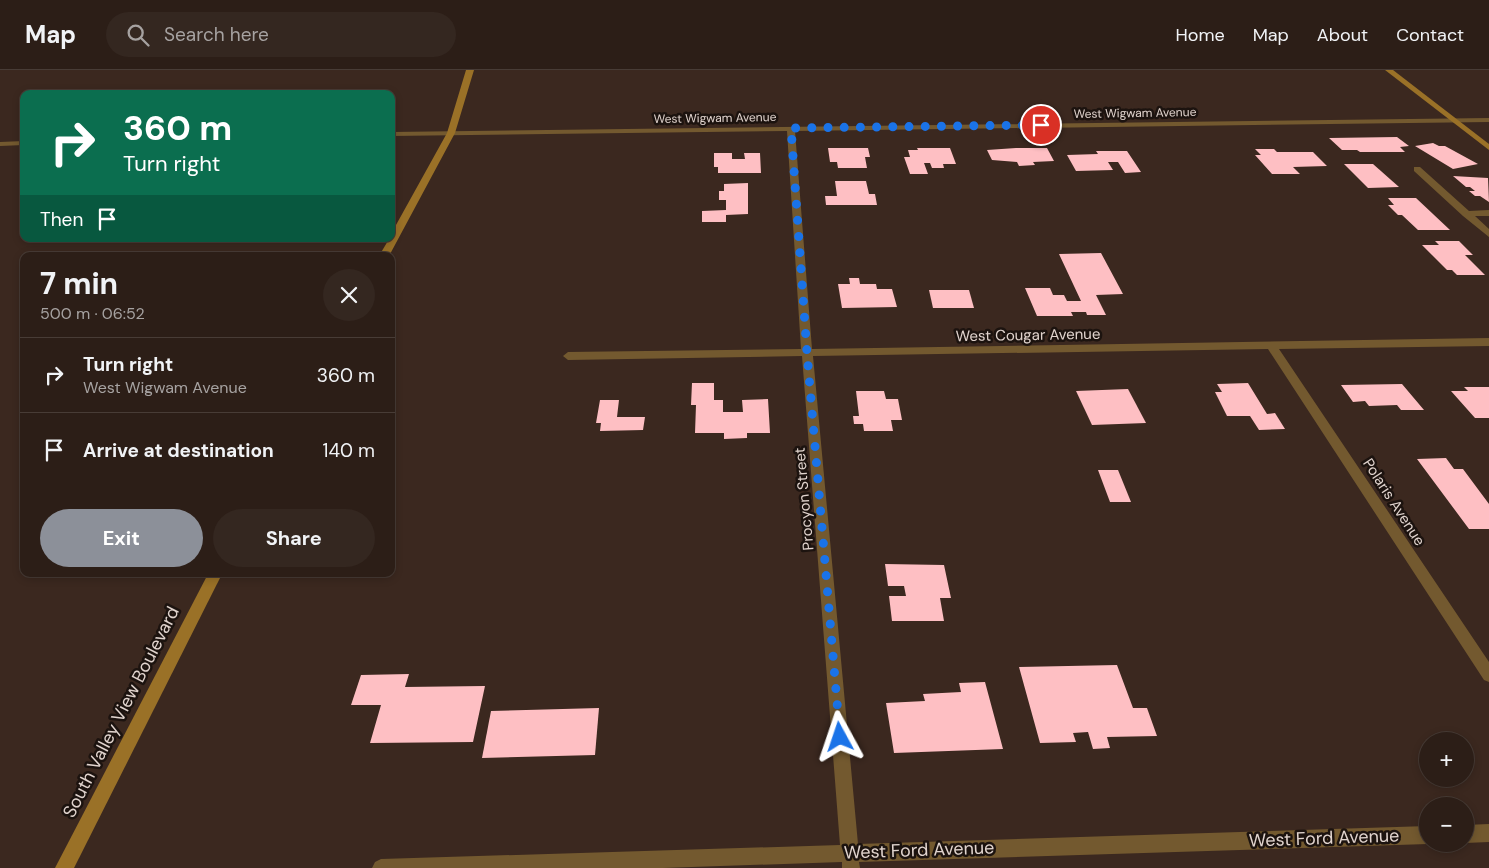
<!DOCTYPE html>
<meta charset="utf-8">
<style>
:root{--surface:#2c1e17;--page:#342720;--text:#f1f3f6;--muted:#a6a2a1;--line:#483c36;--accent:#8c9099}
body{margin:0;font-family:"DM Sans",sans-serif;background:var(--page);color:var(--text);height:100vh;display:flex;flex-direction:column;font-size:19px;white-space:nowrap}
*{box-sizing:border-box;margin:0}
p{font-size:16px;color:var(--muted)}
.icon{flex:none;width:28px;height:28px;fill:none;stroke:currentColor;stroke-width:2;stroke-linecap:round;stroke-linejoin:round}
.map{position:relative;flex:1;overflow:hidden}
.panel{position:absolute;left:20px;top:182px;width:375px;height:325px;display:flex;flex-direction:column;background:var(--surface);border-radius:10px;box-shadow:0 2px 8px #0003,0 0 0 1px var(--line)}
.panel>*{flex:none}
.guide{position:absolute;left:20px;top:20px;width:375px;height:152px;border-radius:10px;box-shadow:0 2px 8px #0003,0 0 0 1px var(--line);background:#0b6e4f;color:#fff;overflow:hidden}
.tools{position:absolute;left:1419px;top:662px;display:grid;gap:10px}
.tools a{display:grid;place-items:center;width:55px;height:55px;border-radius:50%;background:var(--surface);box-shadow:0 2px 8px #0003,0 0 0 1px var(--line);font-size:25px}
.pin{position:absolute;display:grid;place-items:center;width:42px;height:42px;color:#fff;margin:-21px;border:2px solid #fff;border-radius:50%;box-shadow:0 1px 5px #0007}
.me{position:absolute;width:55px;margin:-28px;rotate:355deg;stroke-linejoin:round;filter:drop-shadow(0 0 4px #0008)}
.turn{display:flex;align-items:center;gap:18px;height:105px;padding:0 20px;font-size:22px}
.turn .icon{width:65px;height:65px;stroke-width:2.5}
.turn b{display:block;font-size:35px;line-height:42px}
.then{display:flex;align-items:center;height:48px;padding:0 20px;background:#0003;gap:10px;font-size:19px}
.round{display:grid;place-items:center;flex:none;width:52px;height:52px;border-radius:26px;background:var(--page)}
.headline{display:flex;align-items:center;justify-content:space-between;height:85px;padding:0 20px}
h1{font-size:30px;font-weight:700;line-height:38px}
.primary-button{display:flex;gap:10px;margin-top:auto;padding:10px 20px}
.primary-button a{flex:1;height:58px;border-radius:30px;background:var(--accent);color:#fff;font-size:20px;font-weight:700;line-height:58px;text-align:center}
.primary-button a+a{background:var(--page);color:var(--text)}
ul{padding:0;list-style:none}
li{display:flex;align-items:center;gap:15px;height:75px;padding:0 20px;border-top:1px solid var(--line)}
li div{flex:1}
li b{display:block;font-size:19px}
li em{font-style:normal}
header{display:flex;align-items:center;gap:30px;box-sizing:border-box;height:70px;padding:0 25px;background:var(--surface);border-bottom:1px solid var(--line)}
header strong{font-size:24px}
nav{display:flex;gap:28px;margin-inline-start:auto;font-size:18px}
.search{width:350px;height:45px;background:var(--page);display:flex;align-items:center;gap:12px;box-sizing:border-box;padding:0 18px;border-radius:28px;color:var(--muted);font-size:19px}
.map>svg:first-child{display:block}
.building{fill:#febfc3}
.lines{fill:none;stroke-linecap:round;stroke-linejoin:round}
.street{fill:#73592f;fill-rule:evenodd}
.secondary{fill:#9a7127;fill-rule:evenodd}
.route{stroke:#1a73e8;stroke-width:9;stroke-dasharray:0 16.2}
.labels{text-anchor:middle;dominant-baseline:central;stroke-width:5;stroke-linejoin:round;paint-order:stroke}
.far-street-label{font-size:12px;fill:#e1d4ce;stroke:#1c130f}
.street-label{font-size:15px;fill:#e1d4ce;stroke:#1c130f}
.near-street-label{font-size:18px;fill:#e1d4ce;stroke:#1c130f}
</style>
<header>
<strong>Map</strong>
<div class="search"><svg class="icon" aria-label="search" viewBox="0 0 24 24"><circle cx="10" cy="10" r="6"/><path d="M15 15l6 6"/></svg>Search here</div>
<nav><a>Home</a><a>Map</a><a>About</a><a>Contact</a></nav>
</header>
<div class="map">
<svg width="1489" height="798" viewBox="0 0 1489 798">
<rect width="100%" height="100%" fill="#3b281f"/>
<g class="building">
<polygon points="1397,67 1409,76 1400,77 1405,82 1360,82 1357,80 1342,80 1329,68"/>
<polygon points="1433,73 1439,76 1445,76 1478,94 1453,99 1415,76"/>
<polygon points="828,78 868,78 870,87 865,87 867,98 838,98 837,92 830,92"/>
<polygon points="917,78 950,78 956,94 943,94 944,98 932,98 930,93 924,93 928,104 910,104 904,87 910,87 908,80 918,80"/>
<polygon points="1016,78 1047,78 1054,91 1033,92 1035,95 1019,96 1017,92 992,90 987,80"/>
<polygon points="1255,79 1274,79 1277,82 1313,82 1327,96 1293,97 1300,104 1272,104 1255,85 1261,85"/>
<polygon points="1096,81 1127,81 1141,102 1125,103 1118,92 1108,92 1113,100 1076,101 1067,85 1098,84"/>
<polygon points="714,83 732,83 732,89 745,89 744,83 760,83 761,103 718,103 718,97 714,97"/>
<polygon points="1344,94 1373,94 1399,117 1368,118"/>
<polygon points="1453,106 1488,108 1489,132 1480,126 1475,126 1469,121 1475,121 1470,117 1466,117"/>
<polygon points="835,111 866,111 869,124 875,124 877,135 826,135 825,126 837,126"/>
<polygon points="748,113 748,144 726,145 726,152 702,152 702,141 726,140 726,130 719,130 719,121 724,121 724,114"/>
<polygon points="1388,128 1416,128 1450,160 1418,160 1402,145 1398,145 1388,135 1394,135"/>
<polygon points="1435,171 1459,171 1473,185 1465,185 1485,205 1457,205 1452,200 1447,200 1422,175 1439,175"/>
<polygon points="1101,183 1123,224 1096,225 1106,245 1087,245 1086,242 1071,242 1073,246 1037,246 1025,218 1050,218 1053,225 1064,225 1067,231 1081,231 1059,184"/>
<polygon points="849,208 859,208 860,214 876,214 877,219 892,219 897,237 842,238 838,214 850,214"/>
<polygon points="929,220 969,220 974,238 933,238"/>
<polygon points="692,313 714,313 714,330 723,330 723,342 743,342 742,330 768,329 770,363 747,363 747,368 724,369 724,363 695,363 696,335 691,335"/>
<polygon points="1248,313 1267,344 1275,343 1285,359 1259,360 1250,346 1227,346 1215,322 1222,322 1217,314"/>
<polygon points="1402,314 1424,340 1401,340 1397,335 1369,336 1365,331 1353,332 1341,315"/>
<polygon points="1464,317 1489,317 1489,348 1475,348 1451,321 1468,321"/>
<polygon points="1128,319 1146,353 1092,355 1076,321"/>
<polygon points="856,321 884,321 886,329 898,329 902,350 891,350 893,361 864,361 863,354 854,354 853,346 859,346"/>
<polygon points="600,330 619,330 617,347 645,347 643,360 600,361 601,353 596,353"/>
<polygon points="1446,388 1454,399 1463,399 1489,434 1489,459 1469,459 1417,389"/>
<polygon points="1098,400 1118,400 1131,432 1110,432"/>
<polygon points="885,494 944,495 951,528 940,528 944,551 892,551 889,526 906,526 904,516 888,516"/>
<polygon points="1117,595 1133,638 1147,638 1157,666 1107,667 1110,678 1093,679 1088,662 1073,663 1076,672 1040,673 1019,597"/>
<polygon points="409,604 405,617 485,616 473,672 370,673 381,635 351,635 361,605"/>
<polygon points="985,612 1003,679 894,683 886,633 925,631 923,624 961,622 959,613"/>
<polygon points="599,638 595,685 482,688 491,641"/>
</g>
<g class="lines">
<g class="street">
<polygon points="1489,48 1489,52 795,61 812,279 1489,268 1489,276 1279,279 1489,592 1489,612 1484,610 1268,279 813,286 858,774 1428,756 1428,774 859,792 860,798 842,798 842,792 663,798 372,798 375,792 381,789 840,775 802,286 568,290 563,286 568,282 801,279 787,61 391,66 391,62"/>
<polygon points="24,71 24,75 0,76 0,72"/>
<polygon points="1414,97 1420,97 1469,141 1489,140 1489,146 1475,146 1489,159 1489,167 1463,146 1414,101"/>
<polygon points="1489,754 1489,772 1465,773 1465,755"/>
</g>
<g class="secondary">
<polygon points="466,0 474,0 455,63 389,186 379,186 389,169 391,169 391,164 447,63"/>
<polygon points="1385,0 1393,0 1489,74 1489,80"/>
<polygon points="208,504 222,504 74,798 55,798"/>
</g>
</g>
<g class="lines">
<polyline class="route" points="840,667 807,283 791,58 1041,55"/>
</g>
<g class="labels">
<g class="far-street-label">
<text transform="translate(1135 43) rotate(-1)">West Wigwam Avenue</text>
<text transform="translate(715 48) rotate(-1)">West Wigwam Avenue</text>
</g>
<g class="street-label">
<text transform="translate(1028 265) rotate(-1)">West Cougar Avenue</text>
<text transform="translate(804 429) rotate(-95)">Procyon Street</text>
<text transform="translate(1394 432) rotate(57)">Polaris Avenue</text>
</g>
<g class="near-street-label">
<text transform="translate(121 642) rotate(-63)">South Valley View Boulevard</text>
<text transform="translate(1324 768) rotate(-2)">West Ford Avenue</text>
<text transform="translate(919 780) rotate(-2)">West Ford Avenue</text>
</g>
</g>
</svg>
<div class="tools">
<a>+</a>
<a>−</a>
</div>
<div class="pin" style="left:1041px;top:55px;background:#d93025"><svg class="icon" aria-label="arrive" viewBox="0 0 24 24"><path d="M6 21V4h12l-3 4 3 4H6"/></svg></div>
<svg class="me" style="left:840px;top:667px" viewBox="-20 -20 40 40"><path d="M0-17L14 15 0 8-14 15z" fill="#1a73e8" stroke="#fff" stroke-width="4"/></svg>
<div class="guide">
<div class="turn"><svg class="icon" aria-label="right" viewBox="0 0 24 24"><path d="M7 20v-9h11M14 6l5 5-5 5"/></svg><div><b>360 m</b>Turn right</div></div>
<div class="then">Then<svg class="icon" aria-label="arrive" viewBox="0 0 24 24"><path d="M6 21V4h12l-3 4 3 4H6"/></svg></div>
</div>
<section class="panel">
<div class="headline"><div><h1>7 min</h1><p>500 m · 06:52</p></div><a class="round"><svg class="icon" aria-label="close" viewBox="0 0 24 24"><path d="M6 6l12 12M18 6L6 18"/></svg></a></div>
<ul>
<li><svg class="icon" aria-label="right" viewBox="0 0 24 24"><path d="M7 20v-9h11M14 6l5 5-5 5"/></svg><div><b>Turn right</b><p>West Wigwam Avenue</p></div><em>360 m</em></li>
<li><svg class="icon" aria-label="arrive" viewBox="0 0 24 24"><path d="M6 21V4h12l-3 4 3 4H6"/></svg><div><b>Arrive at destination</b></div><em>140 m</em></li>
</ul>
<div class="primary-button"><a>Exit</a><a>Share</a></div>
</section>
</div>
